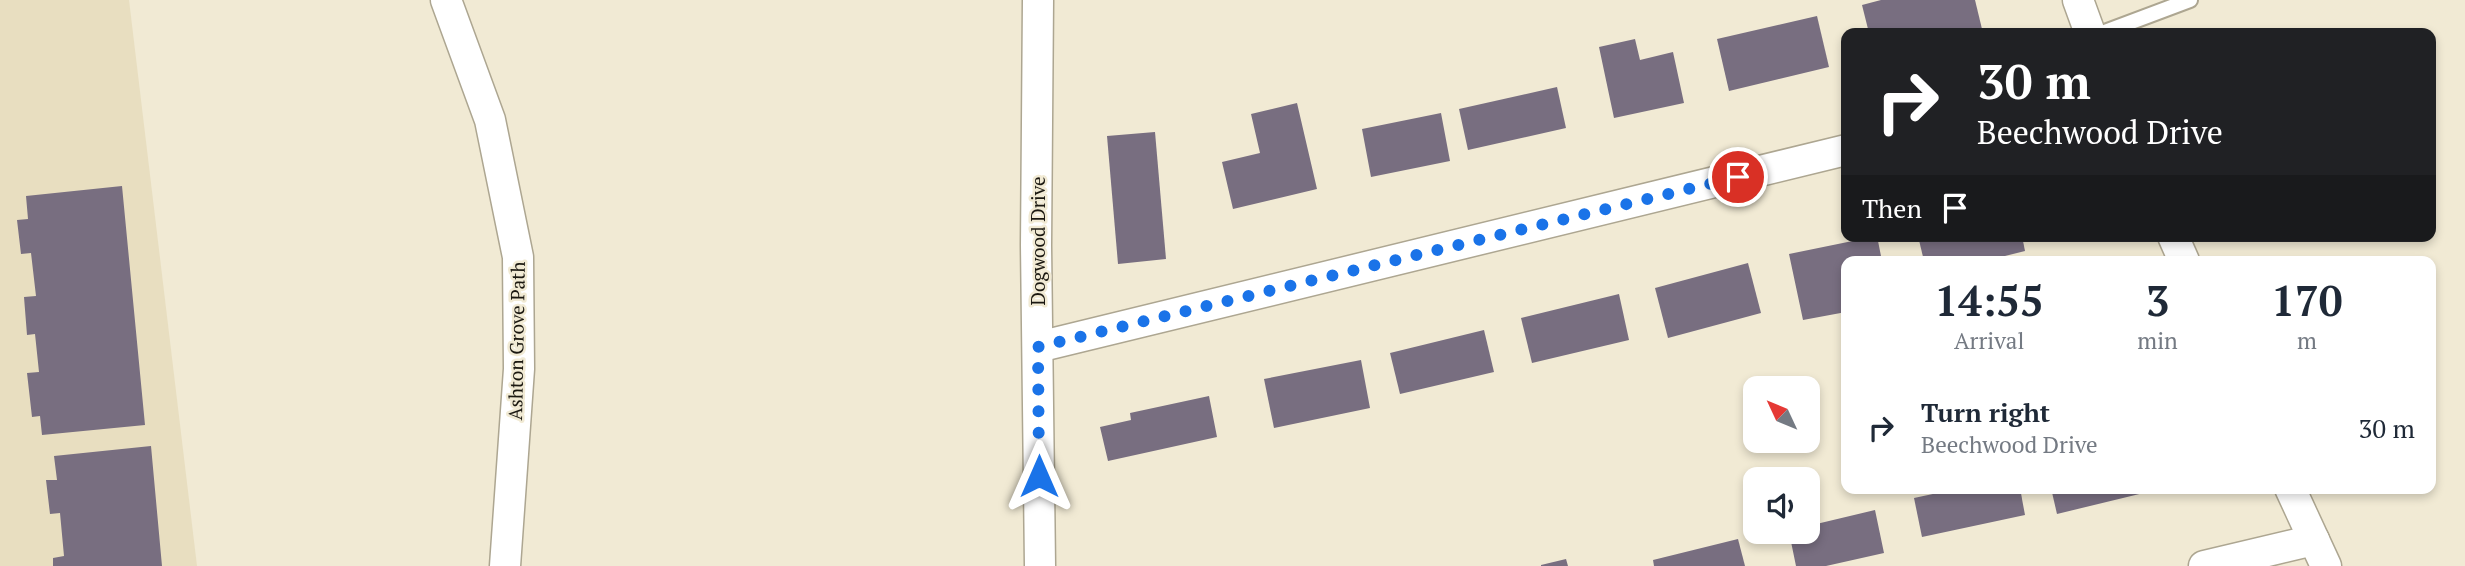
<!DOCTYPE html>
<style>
:root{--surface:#fff;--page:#f2f2f3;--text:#1f2937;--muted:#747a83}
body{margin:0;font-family:"PT Serif",serif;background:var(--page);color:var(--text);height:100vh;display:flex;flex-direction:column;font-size:26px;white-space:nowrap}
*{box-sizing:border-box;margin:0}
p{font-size:23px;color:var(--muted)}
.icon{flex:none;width:38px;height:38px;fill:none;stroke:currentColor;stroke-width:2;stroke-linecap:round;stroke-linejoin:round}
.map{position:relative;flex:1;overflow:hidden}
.drawer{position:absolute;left:1841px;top:256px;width:595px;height:238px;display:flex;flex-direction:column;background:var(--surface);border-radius:14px;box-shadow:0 4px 10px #0003}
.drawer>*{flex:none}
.top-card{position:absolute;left:1841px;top:28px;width:595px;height:214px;border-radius:14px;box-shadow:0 4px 10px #0003;background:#202124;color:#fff;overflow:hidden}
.needle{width:46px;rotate:314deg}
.controls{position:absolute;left:1743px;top:376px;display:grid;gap:14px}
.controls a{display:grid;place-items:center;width:77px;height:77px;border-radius:14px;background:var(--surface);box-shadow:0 4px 10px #0003;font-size:35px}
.pin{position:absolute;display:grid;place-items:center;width:60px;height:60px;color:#fff;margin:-30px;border:4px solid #fff;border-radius:50%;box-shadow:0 2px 7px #0007}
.me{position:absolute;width:77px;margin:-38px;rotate:0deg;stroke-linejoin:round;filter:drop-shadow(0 0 5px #0008)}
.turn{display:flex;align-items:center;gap:24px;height:147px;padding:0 21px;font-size:32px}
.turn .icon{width:91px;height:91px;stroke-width:2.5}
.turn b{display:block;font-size:49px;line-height:60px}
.then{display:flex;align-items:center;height:66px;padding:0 21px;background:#0003;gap:14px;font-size:26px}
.eta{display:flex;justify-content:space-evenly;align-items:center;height:119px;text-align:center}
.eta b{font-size:42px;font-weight:800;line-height:49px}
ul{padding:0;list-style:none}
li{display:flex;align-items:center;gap:21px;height:105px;padding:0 21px}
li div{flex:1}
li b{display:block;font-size:26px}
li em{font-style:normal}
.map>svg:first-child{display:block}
.built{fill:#e8dec0}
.building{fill:#786e80}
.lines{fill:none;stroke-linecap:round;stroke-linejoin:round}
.service-casing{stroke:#ada691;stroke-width:18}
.minor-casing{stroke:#ada691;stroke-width:33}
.service{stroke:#fff;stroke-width:14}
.minor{stroke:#fff;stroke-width:30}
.route{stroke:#1a73e8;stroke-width:12;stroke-dasharray:0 21.6}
.labels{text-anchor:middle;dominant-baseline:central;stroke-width:5;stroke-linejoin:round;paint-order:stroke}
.street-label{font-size:19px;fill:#1a1710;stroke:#f1ead4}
</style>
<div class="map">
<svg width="2465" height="566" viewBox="0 0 2465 566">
<rect width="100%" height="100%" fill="#f1ead4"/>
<polygon class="built" points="0,0 129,0 197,566 0,566"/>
<g class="building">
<polygon points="1881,0 1975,0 1982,29 1963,33 1869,33 1862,5"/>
<polygon points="1817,16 1829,67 1729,91 1717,39"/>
<polygon points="1635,39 1640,60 1673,52 1684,103 1614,118 1599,47"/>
<polygon points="1557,87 1566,128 1468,150 1459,109"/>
<polygon points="1297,103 1317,189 1233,209 1222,162 1260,153 1251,114"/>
<polygon points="1441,113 1450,161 1371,177 1362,129"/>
<polygon points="1155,132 1166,259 1118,264 1107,136"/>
<polygon points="122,186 145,425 42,435 40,416 32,417 27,373 39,372 35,334 27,335 24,297 36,296 31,253 21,254 17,220 28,219 26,196"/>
<polygon points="1877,236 1882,261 1846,261 1846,312 1803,320 1789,254"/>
<polygon points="1918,236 2022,236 2025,251 1985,261 1924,261"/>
<polygon points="1748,263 1761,313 1668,338 1655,288"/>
<polygon points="1619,294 1629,340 1532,363 1521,318"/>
<polygon points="1484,330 1494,372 1400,394 1390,353"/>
<polygon points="1361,360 1370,408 1274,428 1264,379"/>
<polygon points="1209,396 1217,437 1108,461 1100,427 1131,420 1130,413"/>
<polygon points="151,446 162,566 53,566 53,558 64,556 60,513 50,514 46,480 57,480 54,456"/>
<polygon points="1961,488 2020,488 2025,515 1922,537 1914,498"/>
<polygon points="2051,488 2160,488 2160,489 2057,514"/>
<polygon points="1875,510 1884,553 1826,566 1796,566 1789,532 1808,532 1808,526"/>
<polygon points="1738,539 1745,566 1654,566 1653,560"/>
<polygon points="1566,559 1568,566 1541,566 1541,565"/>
</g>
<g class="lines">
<defs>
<polyline id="service" points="2102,33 2190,0"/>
<g id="minor">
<polyline points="446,0 490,120 518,257 519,369 505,566"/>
<polyline points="1038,0 1036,245 1040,566"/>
<polyline points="2078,0 2090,33"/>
<polyline points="2173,236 2184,261"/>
<polyline points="1038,347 1846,150"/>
<polyline points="2290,488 2326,566"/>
<polyline points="2204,566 2314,540"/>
</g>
</defs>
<use href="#service" class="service-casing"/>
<use href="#minor" class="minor-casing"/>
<use href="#service" class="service"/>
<use href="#minor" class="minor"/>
</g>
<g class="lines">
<polyline class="route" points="1039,476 1038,347 1738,177"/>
</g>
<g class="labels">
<g class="street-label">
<text transform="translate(1037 241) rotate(-90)">Dogwood Drive</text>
<text transform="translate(516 341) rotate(-89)">Ashton Grove Path</text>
</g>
</g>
</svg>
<div class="controls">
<a><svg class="needle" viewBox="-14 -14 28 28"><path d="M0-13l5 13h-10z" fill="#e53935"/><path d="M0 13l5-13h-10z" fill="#747a83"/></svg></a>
<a><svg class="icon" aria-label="sound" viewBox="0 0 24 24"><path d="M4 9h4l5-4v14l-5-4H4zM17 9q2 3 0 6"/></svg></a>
</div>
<div class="pin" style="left:1738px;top:177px;background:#d93025"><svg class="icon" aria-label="arrive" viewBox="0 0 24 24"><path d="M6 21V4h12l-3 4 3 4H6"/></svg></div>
<svg class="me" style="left:1039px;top:476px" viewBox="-20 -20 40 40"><path d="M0-17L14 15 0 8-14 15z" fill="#1a73e8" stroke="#fff" stroke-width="4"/></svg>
<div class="top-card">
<div class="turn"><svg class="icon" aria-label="right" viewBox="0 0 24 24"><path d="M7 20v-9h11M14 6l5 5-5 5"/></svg><div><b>30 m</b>Beechwood Drive</div></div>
<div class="then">Then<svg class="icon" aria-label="arrive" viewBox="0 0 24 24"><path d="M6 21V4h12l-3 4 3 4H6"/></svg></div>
</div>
<section class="drawer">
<div class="eta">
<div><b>14:55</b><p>Arrival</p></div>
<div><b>3</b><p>min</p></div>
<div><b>170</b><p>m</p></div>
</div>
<ul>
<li><svg class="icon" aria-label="right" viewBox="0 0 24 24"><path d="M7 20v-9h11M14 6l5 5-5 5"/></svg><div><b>Turn right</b><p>Beechwood Drive</p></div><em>30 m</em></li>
</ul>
</section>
</div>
